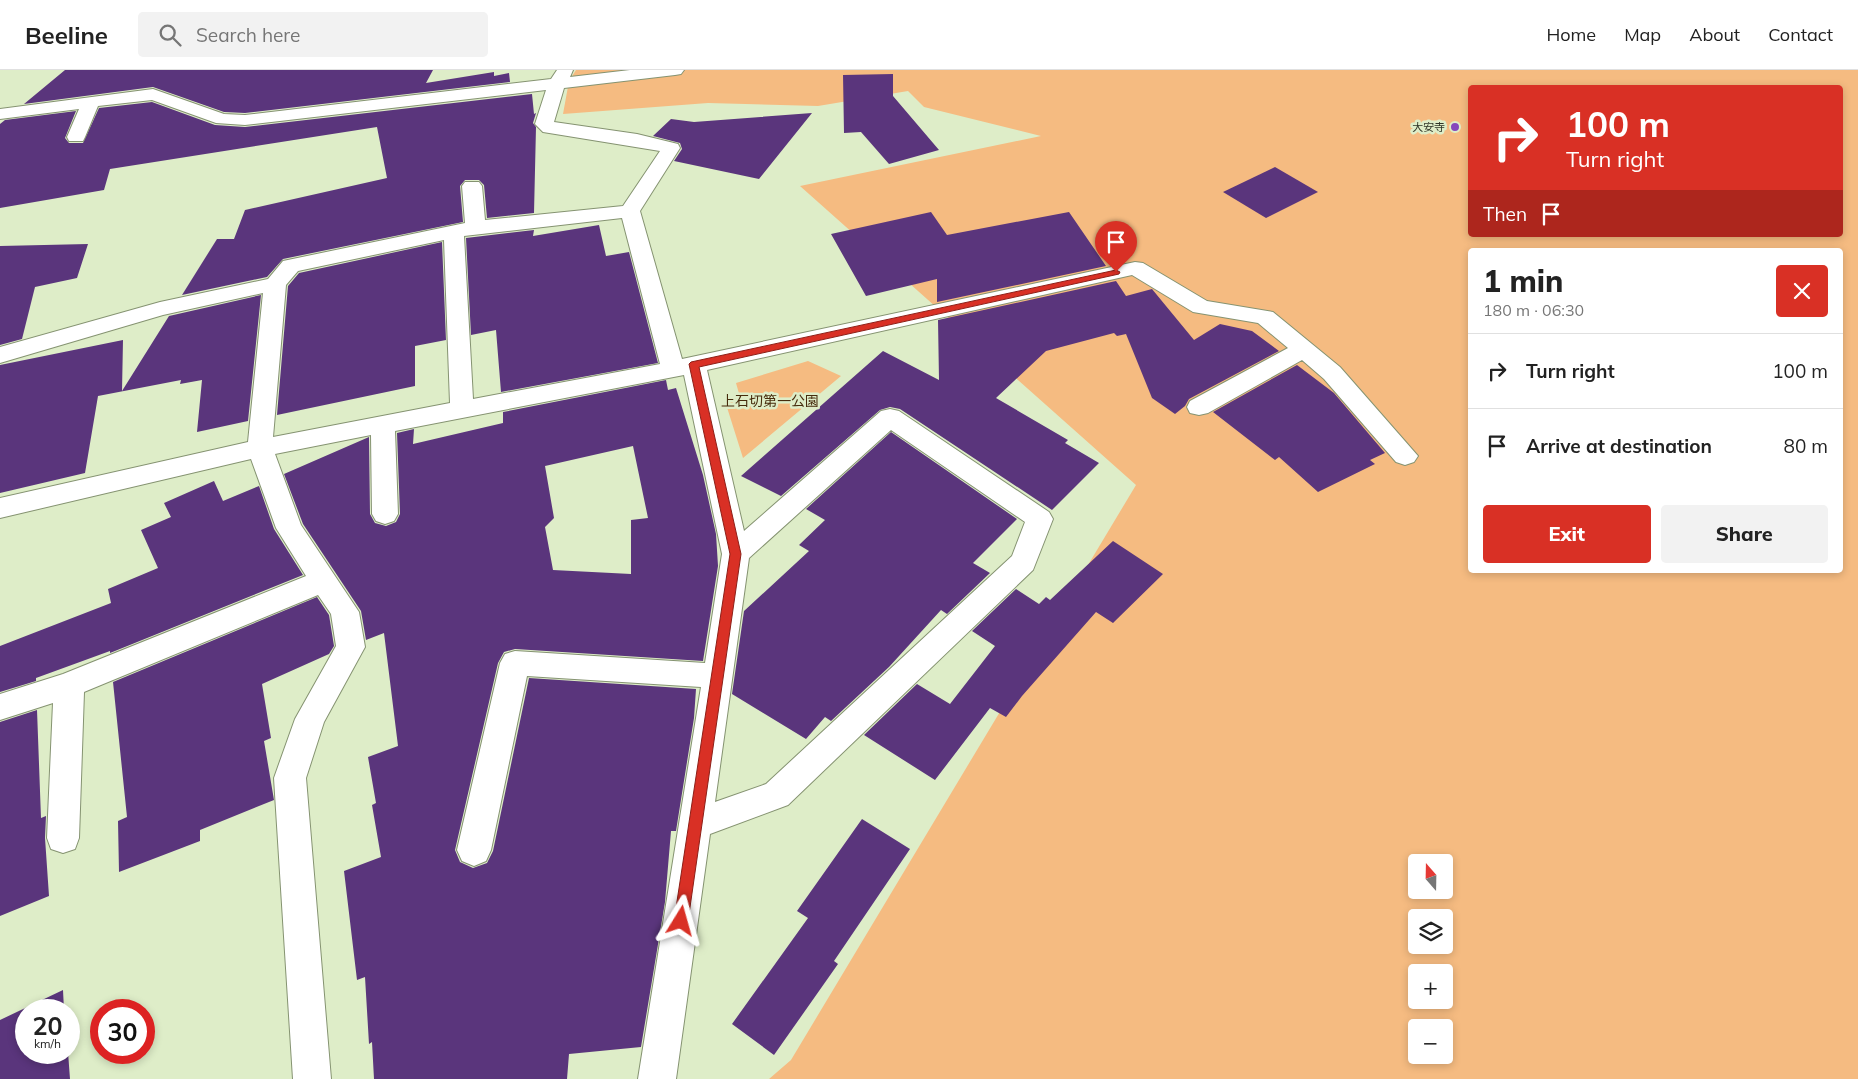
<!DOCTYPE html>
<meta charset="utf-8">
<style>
:root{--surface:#fff;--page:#f2f2f2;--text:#222;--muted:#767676;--line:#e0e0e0;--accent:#d93025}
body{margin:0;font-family:Mulish,"Noto Sans JP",sans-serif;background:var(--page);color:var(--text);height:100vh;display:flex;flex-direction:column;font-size:19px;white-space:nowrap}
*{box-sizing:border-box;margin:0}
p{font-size:16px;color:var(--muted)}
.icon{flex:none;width:28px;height:28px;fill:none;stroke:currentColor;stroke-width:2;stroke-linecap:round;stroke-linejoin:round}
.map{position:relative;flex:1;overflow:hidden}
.drawer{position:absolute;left:1468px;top:178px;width:375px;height:325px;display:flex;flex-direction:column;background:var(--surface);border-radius:5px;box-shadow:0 2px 8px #0003}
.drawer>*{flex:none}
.top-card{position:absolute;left:1468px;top:15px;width:375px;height:152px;border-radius:5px;box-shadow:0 2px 8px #0003;background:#d93025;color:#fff;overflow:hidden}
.needle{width:32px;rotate:340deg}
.controls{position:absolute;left:1408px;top:784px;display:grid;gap:10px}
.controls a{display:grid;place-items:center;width:45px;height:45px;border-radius:5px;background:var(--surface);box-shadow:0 2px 8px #0003;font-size:25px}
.speed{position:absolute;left:15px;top:929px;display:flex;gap:10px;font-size:25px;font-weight:700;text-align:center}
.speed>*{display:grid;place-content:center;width:65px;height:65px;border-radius:50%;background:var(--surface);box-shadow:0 2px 8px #0003;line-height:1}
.speed small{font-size:12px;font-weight:400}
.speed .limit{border:8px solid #d22;background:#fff;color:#111}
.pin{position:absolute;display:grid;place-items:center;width:42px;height:42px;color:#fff;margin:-51px -21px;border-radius:50% 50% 50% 0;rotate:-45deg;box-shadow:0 0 5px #0007}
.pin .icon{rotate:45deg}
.me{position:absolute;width:55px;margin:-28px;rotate:8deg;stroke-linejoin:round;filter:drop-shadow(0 0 4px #0008)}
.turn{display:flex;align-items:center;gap:18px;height:105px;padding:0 15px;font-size:22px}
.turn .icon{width:65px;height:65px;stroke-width:2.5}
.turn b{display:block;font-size:35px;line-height:42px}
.then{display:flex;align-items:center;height:48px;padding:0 15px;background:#0003;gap:10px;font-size:19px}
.round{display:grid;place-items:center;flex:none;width:52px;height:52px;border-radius:5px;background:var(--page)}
.overview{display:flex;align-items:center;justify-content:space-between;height:85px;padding:0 15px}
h1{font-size:30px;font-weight:800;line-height:38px}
.button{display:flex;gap:10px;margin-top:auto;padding:10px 15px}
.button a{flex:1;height:58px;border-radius:5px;background:var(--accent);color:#fff;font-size:20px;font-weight:800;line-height:58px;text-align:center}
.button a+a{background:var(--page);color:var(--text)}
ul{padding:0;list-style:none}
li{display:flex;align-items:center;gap:15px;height:75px;padding:0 15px;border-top:1px solid var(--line)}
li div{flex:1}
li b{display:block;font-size:19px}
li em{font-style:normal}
header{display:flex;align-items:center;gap:30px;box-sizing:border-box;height:70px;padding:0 25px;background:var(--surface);border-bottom:1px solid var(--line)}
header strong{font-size:24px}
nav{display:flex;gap:28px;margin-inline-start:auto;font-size:18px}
.search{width:350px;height:45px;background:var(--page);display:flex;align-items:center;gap:12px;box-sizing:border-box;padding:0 18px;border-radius:5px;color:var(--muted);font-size:19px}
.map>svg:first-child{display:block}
.green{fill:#f5bb81;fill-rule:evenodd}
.building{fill:#5a357c;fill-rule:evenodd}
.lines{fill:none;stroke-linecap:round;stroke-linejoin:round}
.minor-casing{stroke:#859371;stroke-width:2}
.minor{fill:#fff;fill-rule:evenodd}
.route{fill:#d93025;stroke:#8d1f18}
.poi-dot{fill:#8647bc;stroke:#deedc8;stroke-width:2}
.labels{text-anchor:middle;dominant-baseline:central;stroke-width:5;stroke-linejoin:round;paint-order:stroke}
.far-poi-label{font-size:11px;fill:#2f3527;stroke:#deedc8;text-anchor:end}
.park-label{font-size:14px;fill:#472c0d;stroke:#deedc8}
</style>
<header>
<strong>Beeline</strong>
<div class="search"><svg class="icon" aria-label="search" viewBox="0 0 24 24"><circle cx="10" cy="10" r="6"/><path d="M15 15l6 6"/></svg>Search here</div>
<nav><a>Home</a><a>Map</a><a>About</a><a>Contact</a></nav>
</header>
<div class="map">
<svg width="1858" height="1009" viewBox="0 0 1858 1009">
<rect width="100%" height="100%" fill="#deedc8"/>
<g class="green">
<path d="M576 0H1858V1009H769L791 990 1136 415 800 116 1041 66 924 37 908 21 818 36 708 33 563 44 569 11ZM1470 18H1840V165H1470ZM1470 180H1840V500H1470ZM1416 792H1444V820H1416ZM1416 848H1444V875H1416ZM1416 902H1444V930H1416ZM1416 958H1444V985H1416Z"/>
<polygon points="808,291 841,306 743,388 725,331 740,327 736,313"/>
</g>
<g class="building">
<polygon points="65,0 433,0 426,13 494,2 494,6 509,3 510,12 245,43 224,42 153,17 24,34"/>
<polygon points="893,4 893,26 939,80 889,94 861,62 844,63 843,5"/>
<polygon points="532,24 534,44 536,43 533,53 536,57 534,143 487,148 484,115 479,110 465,110 460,116 463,152 283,189 267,207 182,225 217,169 234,169 245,140 387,108 377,57 110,99 104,120 0,138 0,54 5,50 76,41 65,68 69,73 83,73 99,38 152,32 215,55 245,57"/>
<polygon points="812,43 759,109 674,91 682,79 680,73 653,66 671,49 694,52"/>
<polygon points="1275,97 1318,122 1266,148 1223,122"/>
<polygon points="931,142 947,165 1069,142 1106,196 937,232 937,209 866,226 831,164"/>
<polygon points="599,155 606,186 629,182 658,293 501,322 496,260 471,265 466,168 534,160 533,166"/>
<polygon points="442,172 446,270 415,276 415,316 277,345 288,216 299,203"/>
<polygon points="88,174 77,208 35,217 22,269 0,275 0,176"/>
<polygon points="1116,211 1126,226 1152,219 1194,270 1220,254 1252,261 1279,281 1189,329 1185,336 1175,344 1152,328 1126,264 1117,266 1114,263 1046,281 996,328 1068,370 1065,373 1099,393 1052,440 900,339 890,337 880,340 781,426 741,406 883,281 939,310 938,250"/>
<polygon points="261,225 248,351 197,362 202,310 180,314 181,310 98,326 85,403 0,423 0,295 123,270 122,321 169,246"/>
<polygon points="1297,295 1334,323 1385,383 1370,390 1375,394 1318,422 1279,387 1275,390 1213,342"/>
<path d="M666 310 668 320 676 318 703 405 716 464 718 496 703 591 515 579 504 582 498 593 455 780 460 792 473 798 487 793 493 781 529 608 696 619 694 648 676 761H671L665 832 641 977 569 984 567 1009H374L372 972 369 974 365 907 357 910 344 801 381 787 372 735 376 733 368 687 398 676 384 563 366 570 361 541 303 454 284 404 369 367 370 444 375 453 386 456 396 452 400 444 397 363 414 359 413 374 503 353V342ZM633 376 648 448 631 450V504L553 500 545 457 554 448 545 396Z"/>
<polygon points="891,362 1017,449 973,493 990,503 947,544 941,540 889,597 831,651 825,647 806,669 732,624 744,541 809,481 799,475 825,450 806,439"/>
<polygon points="214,411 223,431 259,416 274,459 303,505 110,583 110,581 36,608 36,611 0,622 0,576 111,533 108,519 158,498 141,460 171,447 164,433"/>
<polygon points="1113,471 1163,504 1113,553 1096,542 1022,626 1006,647 990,638 935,710 864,665 917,614 950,634 995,576 972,561 1016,519 1039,534 1046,527 1050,530"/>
<polygon points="317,527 329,545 334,576 329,584 262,614 271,668 264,671 274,730 200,760 200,771 119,802 118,751 127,747 113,612"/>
<polygon points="37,640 41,748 46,746 45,768 49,826 0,846 0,652"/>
<polygon points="862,749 910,779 834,891 838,894 774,985 732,954 808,848 797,841"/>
<polygon points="63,920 64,940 26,940 26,982 68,982 70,1009 0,1009 0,950"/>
</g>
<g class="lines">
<defs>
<path id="minor" d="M557 0H573L570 7 630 0H684L681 4 675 5 564 18 554 52 637 64 678 74 680 78 640 141 682 289 1135 192 1143 193 1207 231 1273 242 1340 297 1418 386 1414 392 1405 395 1396 392 1324 309 1302 290 1208 343 1199 345 1190 343 1187 337 1190 331 1288 278 1258 253 1193 242 1132 205 707 300 744 461 881 341 890 339 899 341 1049 442 1053 449 1033 500 788 735 710 764 676 1009H638L701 617 527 606 491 780 486 791 474 796 462 791 457 780 500 593 505 584 515 581 705 593 722 484 684 305 395 361 398 444 394 451 385 454 376 451 372 444 371 365 275 384 301 455 359 542 365 577 324 652 306 708 331 1009H293L274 708 295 649 336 576 331 544 318 525 84 622 79 768 75 779 63 783 51 779 47 768 53 633 0 650V624L63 604 306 506 276 458 251 389 0 448V428L248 372 263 223 163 245 0 293V277L160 232 268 209 283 191 465 153 462 116 465 112H479L482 116 485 150 623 136 660 81 543 62 535 54 546 20 245 55 216 53 152 30 98 36 85 67 83 71H69L67 67 79 39 0 49V39L153 19 224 44 245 45 551 9ZM622 148 660 294 473 329 464 166ZM444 170 450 333 273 367 286 215 298 201ZM891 360 1025 452 1012 486 766 714 715 732 749 488Z"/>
</defs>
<use href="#minor" class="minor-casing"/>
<use href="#minor" class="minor"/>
</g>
<polygon class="route" points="1116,200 1120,202 1119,204 699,297 741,484 688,851 686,856 681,858 676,856 674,851 730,484 689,294 691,292"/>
<circle class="poi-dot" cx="1455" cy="57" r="5"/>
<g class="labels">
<g class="far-poi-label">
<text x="1445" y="57">大安寺</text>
</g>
<g class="park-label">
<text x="770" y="331">上石切第一公園</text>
</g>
</g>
</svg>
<div class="controls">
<a><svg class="needle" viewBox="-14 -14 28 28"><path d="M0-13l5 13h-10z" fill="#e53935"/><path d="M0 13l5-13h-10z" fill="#767676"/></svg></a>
<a><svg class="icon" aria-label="layers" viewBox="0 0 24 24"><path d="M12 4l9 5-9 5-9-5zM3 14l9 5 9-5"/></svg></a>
<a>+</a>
<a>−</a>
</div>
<div class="speed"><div>20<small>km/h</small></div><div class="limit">30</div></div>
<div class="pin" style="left:1116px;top:202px;background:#d93025"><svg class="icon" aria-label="arrive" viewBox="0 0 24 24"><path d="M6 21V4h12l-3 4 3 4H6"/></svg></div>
<svg class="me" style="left:681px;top:851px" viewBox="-20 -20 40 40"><path d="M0-17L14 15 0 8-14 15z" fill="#d93025" stroke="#fff" stroke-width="4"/></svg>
<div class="top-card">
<div class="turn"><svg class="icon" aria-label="right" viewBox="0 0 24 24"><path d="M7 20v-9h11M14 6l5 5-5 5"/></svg><div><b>100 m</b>Turn right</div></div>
<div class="then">Then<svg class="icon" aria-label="arrive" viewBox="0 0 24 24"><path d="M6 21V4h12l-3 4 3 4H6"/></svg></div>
</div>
<section class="drawer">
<div class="overview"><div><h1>1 min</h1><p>180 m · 06:30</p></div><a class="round" style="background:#d93025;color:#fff"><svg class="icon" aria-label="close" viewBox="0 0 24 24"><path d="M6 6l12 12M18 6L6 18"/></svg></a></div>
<ul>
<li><svg class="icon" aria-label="right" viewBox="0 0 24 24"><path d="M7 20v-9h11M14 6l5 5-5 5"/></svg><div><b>Turn right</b></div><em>100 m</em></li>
<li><svg class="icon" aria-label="arrive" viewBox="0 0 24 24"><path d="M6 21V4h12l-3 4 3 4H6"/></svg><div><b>Arrive at destination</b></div><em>80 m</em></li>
</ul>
<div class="button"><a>Exit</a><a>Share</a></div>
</section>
</div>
